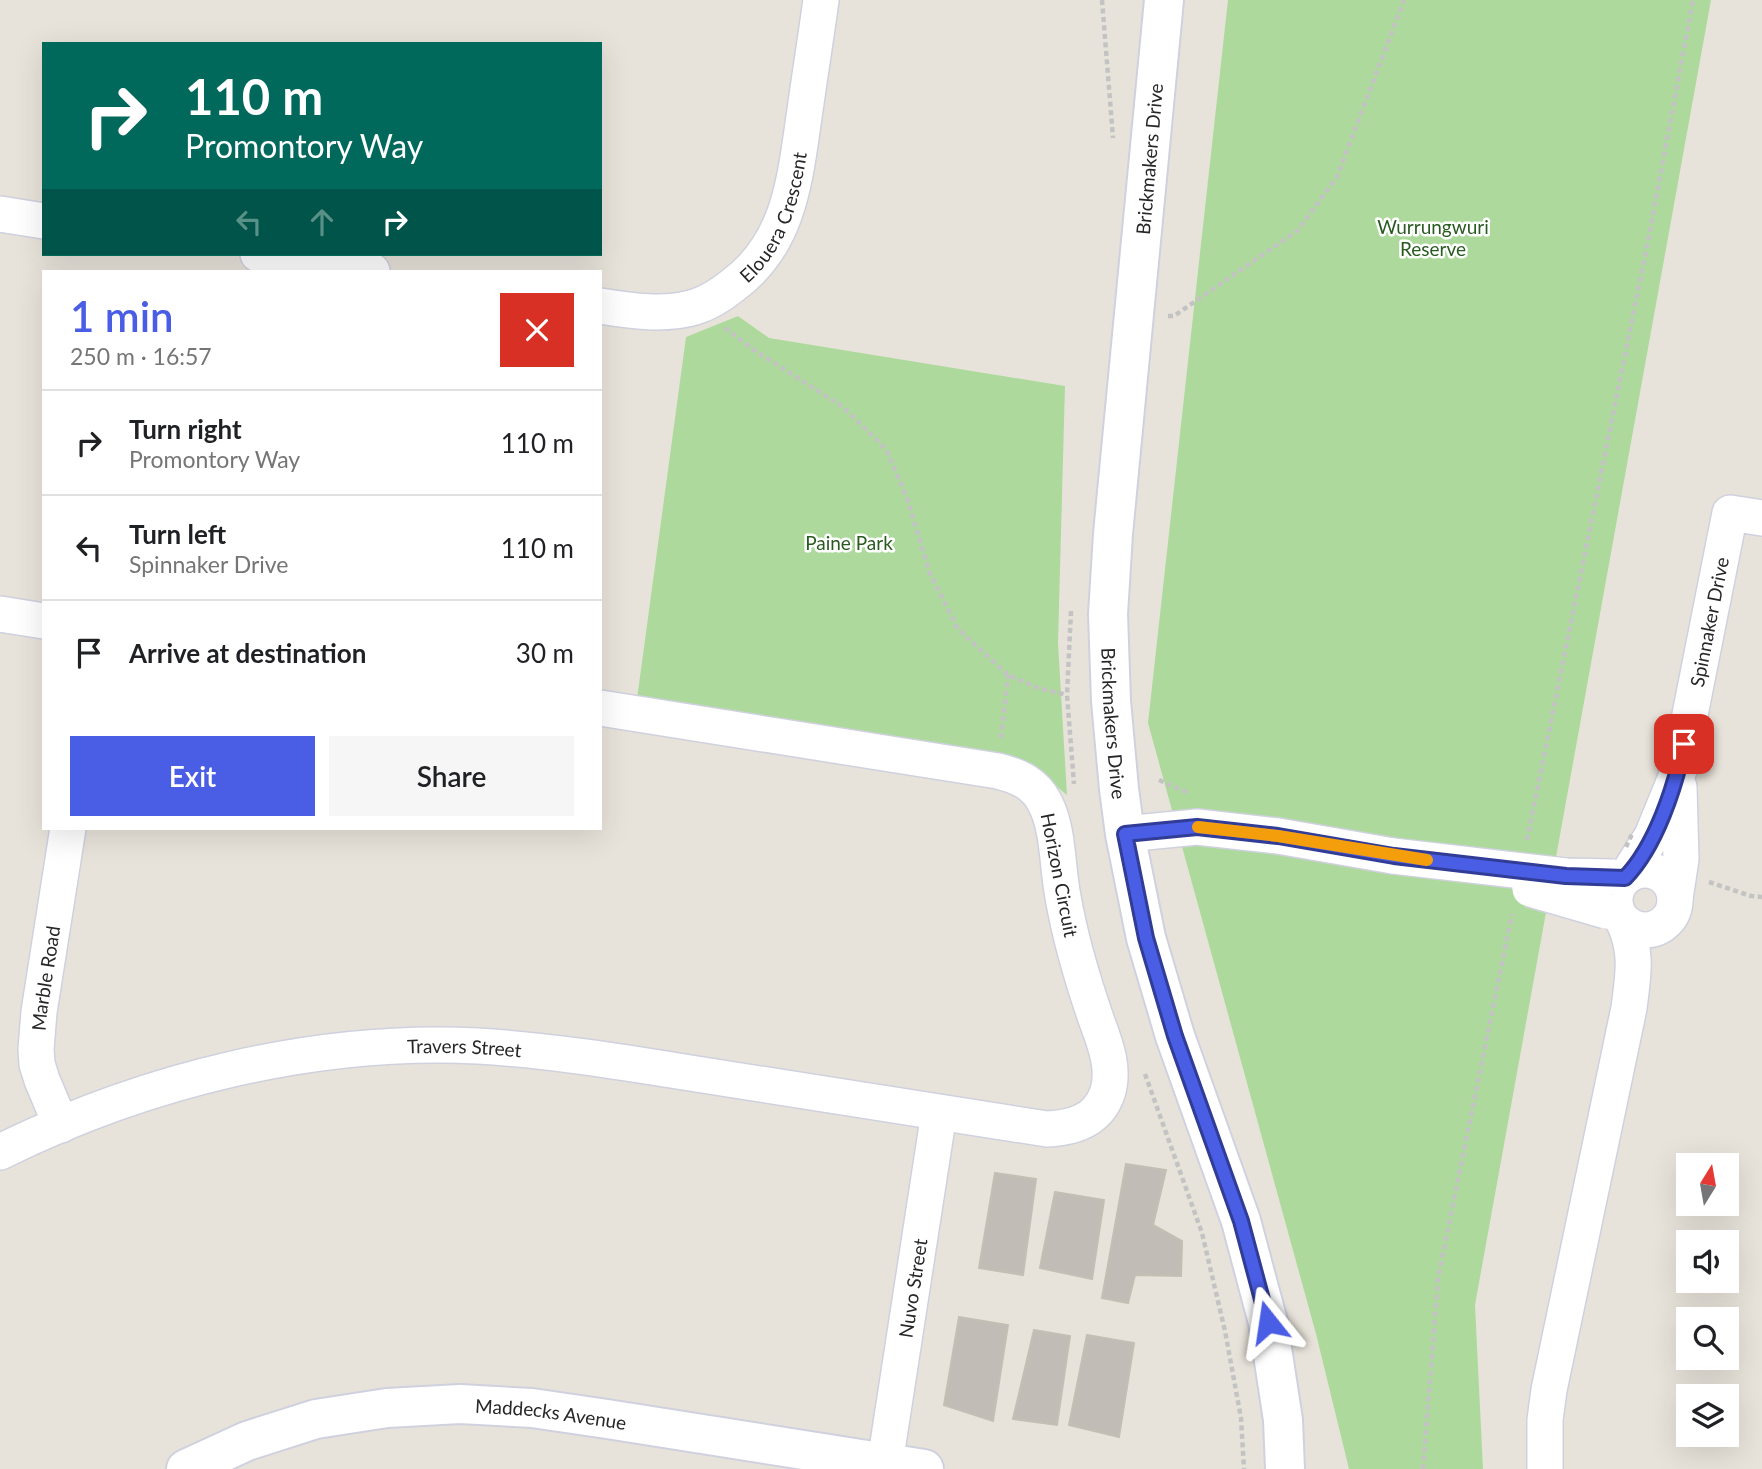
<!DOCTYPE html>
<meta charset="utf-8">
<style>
:root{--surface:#fff;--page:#f6f6f6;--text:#202124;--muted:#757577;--line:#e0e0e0;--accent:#4a5de5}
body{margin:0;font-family:Lato,sans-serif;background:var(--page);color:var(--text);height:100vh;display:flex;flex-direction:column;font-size:26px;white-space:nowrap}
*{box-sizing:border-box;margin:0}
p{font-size:23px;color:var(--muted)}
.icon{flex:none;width:38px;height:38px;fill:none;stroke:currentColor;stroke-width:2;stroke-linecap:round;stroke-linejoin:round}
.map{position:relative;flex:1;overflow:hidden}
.panel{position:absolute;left:42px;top:270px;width:560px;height:560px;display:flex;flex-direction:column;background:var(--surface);border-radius:0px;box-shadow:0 7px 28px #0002}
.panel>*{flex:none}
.banner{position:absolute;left:42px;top:42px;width:560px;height:214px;border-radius:0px;box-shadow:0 7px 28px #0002;background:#00695c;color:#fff;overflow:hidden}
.needle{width:46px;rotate:11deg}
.tools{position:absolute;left:1676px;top:1153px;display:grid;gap:14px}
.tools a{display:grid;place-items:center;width:63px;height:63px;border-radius:0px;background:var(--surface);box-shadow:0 7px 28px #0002;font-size:35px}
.pin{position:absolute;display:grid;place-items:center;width:60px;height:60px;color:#fff;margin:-30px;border-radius:14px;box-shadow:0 4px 10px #0006}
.me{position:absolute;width:77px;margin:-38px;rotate:345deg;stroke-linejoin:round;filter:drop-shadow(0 0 5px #0008)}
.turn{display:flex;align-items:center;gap:24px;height:147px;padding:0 28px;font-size:32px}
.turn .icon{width:91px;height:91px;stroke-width:2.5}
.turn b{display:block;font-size:49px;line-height:60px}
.lanes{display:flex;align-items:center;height:66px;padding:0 28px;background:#0003;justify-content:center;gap:35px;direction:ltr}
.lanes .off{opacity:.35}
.round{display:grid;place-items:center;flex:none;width:74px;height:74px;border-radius:0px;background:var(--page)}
.headline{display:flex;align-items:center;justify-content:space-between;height:119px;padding:0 28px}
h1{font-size:42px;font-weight:600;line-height:52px;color:var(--accent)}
.cta{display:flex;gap:14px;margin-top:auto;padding:14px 28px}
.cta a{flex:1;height:80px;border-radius:0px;background:var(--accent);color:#fff;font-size:28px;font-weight:600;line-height:80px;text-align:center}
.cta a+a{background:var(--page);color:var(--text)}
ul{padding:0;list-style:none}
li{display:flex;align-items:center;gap:21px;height:105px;padding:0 28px;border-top:2px solid var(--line)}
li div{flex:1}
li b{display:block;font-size:26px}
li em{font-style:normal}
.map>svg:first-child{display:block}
.green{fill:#adda9c}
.building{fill:#c1bdb6;stroke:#c3bfb4;stroke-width:2}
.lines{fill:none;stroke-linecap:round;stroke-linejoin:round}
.minor-casing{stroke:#d0d1df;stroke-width:38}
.tertiary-casing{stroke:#d0d1df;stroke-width:42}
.path{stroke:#c3c3c3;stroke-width:4.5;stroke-dasharray:5 3.5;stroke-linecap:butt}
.minor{stroke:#fff;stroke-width:35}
.tertiary{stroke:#fff;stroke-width:38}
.minor-bridge-casing{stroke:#d0d1df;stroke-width:38;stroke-linecap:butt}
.path-bridge{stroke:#c3c3c3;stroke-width:4.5;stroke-dasharray:5 3.5;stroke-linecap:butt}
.minor-bridge{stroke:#fff;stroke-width:35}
.route-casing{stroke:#303c95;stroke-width:18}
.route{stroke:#4a5de5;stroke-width:12}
.slow{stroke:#f59e0b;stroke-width:12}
.labels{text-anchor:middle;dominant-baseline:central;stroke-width:5;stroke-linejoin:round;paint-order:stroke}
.street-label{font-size:19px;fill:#272727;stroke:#fff}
.park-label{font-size:19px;fill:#295b20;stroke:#fff}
</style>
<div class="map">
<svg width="1762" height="1469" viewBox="0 0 1762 1469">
<rect width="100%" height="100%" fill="#e8e3da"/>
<g class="green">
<polygon points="1228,0 1711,0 1475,1305 1483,1469 1349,1469 1316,1334 1148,723"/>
<polygon points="738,316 769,338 1065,386 1058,643 1067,795 1040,773 637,699 686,337"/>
</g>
<g class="building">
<polygon points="1126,1164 1166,1170 1153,1225 1182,1241 1181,1276 1135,1275 1128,1303 1102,1298"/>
<polygon points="995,1173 1036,1179 1023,1275 979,1268"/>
<polygon points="1055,1192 1104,1200 1092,1279 1040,1268"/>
<polygon points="959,1317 1008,1325 993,1421 944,1405"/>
<polygon points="1034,1330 1070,1336 1057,1425 1013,1419"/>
<polygon points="1087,1335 1134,1343 1119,1437 1069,1425"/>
</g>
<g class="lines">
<defs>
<g id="minor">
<polyline points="0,214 44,221"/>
<polyline points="258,254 372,271"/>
<path id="s1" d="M600 306C631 311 665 316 695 307 708 303 722 294 732 286 791 243 795 177 805 110 810 74 816 37 821 0"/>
<polyline points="0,614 44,621"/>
<polyline points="1125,834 1197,827 1278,836 1393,856"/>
<circle cx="1645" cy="900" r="30"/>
<path id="s2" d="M1626 877 1652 836 1679 770 1730 513 1762 518"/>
<polyline points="1675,899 1681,859 1679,787"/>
<path id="s3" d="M61 1125 42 1080 37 1064 36 1049 39 1012 68 828"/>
<path id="s4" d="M0 1152C146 1080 315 1038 478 1046 562 1051 645 1066 728 1079 834 1096 940 1113 1047 1129 1073 1128 1097 1121 1107 1094 1116 1068 1104 1041 1095 1016 1082 978 1070 937 1063 897 1057 867 1059 830 1045 803 1035 783 1018 776 998 771L600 708"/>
<path id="s5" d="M885 1463 939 1113"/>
<path d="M1545 1469V1420L1549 1390 1629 1008C1633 975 1638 954 1624 922"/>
</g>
<g id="tertiary">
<path id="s6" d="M1164 0 1113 534 1108 614 1111 701 1119 789 1125 834 1146 938 1175 1036 1241 1221 1268 1322 1283 1420 1285 1469"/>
<path id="s7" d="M186 1469 247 1441 316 1419 387 1408 460 1404 532 1408 607 1419 924 1469"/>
</g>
</defs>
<use href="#minor" class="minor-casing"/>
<use href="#tertiary" class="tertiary-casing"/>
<g class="path">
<polyline points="1102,0 1113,138"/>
<polyline points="1168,316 1174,316 1297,231 1337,177 1404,0"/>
<polyline points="725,328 754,350 843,407 886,449 907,498 930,574 958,629 1008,675 1038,688 1067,695"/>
<polyline points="1071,611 1067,695 1074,784"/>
<polyline points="1001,738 1008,675"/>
<polyline points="1159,780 1190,794"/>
<polyline points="1527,840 1648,241 1693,0"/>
<polyline points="1709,882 1751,896 1762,897"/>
<polyline points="1145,1074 1202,1233 1225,1331 1241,1418 1244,1469"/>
<polyline points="1423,1469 1438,1278 1512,914"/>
</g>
<use href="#minor" class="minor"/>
<use href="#tertiary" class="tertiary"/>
<defs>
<g id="minor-bridge">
<polyline points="1393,856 1566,876 1613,877"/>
<polyline points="1530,889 1606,911"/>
</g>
</defs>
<use href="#minor-bridge" class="minor-bridge-casing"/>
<polyline class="path-bridge" points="1626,847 1633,832"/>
<use href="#minor-bridge" class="minor-bridge"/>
</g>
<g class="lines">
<defs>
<path id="route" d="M1268 1322 1241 1221 1175 1036 1146 938 1125 834 1197 827 1278 836 1394 856 1566 876 1625 878C1656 846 1675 787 1684 744"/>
</defs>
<use href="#route" class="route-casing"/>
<use href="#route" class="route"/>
<polyline class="slow" points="1198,827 1278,836 1427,860"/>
</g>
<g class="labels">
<g class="street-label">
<text transform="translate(1149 159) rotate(-85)">Brickmakers Drive</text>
<text stroke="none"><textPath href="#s1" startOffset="222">Elouera Crescent</textPath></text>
<text stroke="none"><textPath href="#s2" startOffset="271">Spinnaker Drive</textPath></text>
<text stroke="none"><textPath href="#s6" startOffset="726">Brickmakers Drive</textPath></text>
<text transform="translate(1060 875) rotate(79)">Horizon Circuit</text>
<text stroke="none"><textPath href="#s3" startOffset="152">Marble Road</textPath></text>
<text stroke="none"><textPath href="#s4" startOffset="481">Travers Street</textPath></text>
<text stroke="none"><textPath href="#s5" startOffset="177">Nuvo Street</textPath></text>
<text stroke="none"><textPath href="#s7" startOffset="376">Maddecks Avenue</textPath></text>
</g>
<g class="park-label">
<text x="1433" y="226">Wurrungwuri<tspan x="1433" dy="22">Reserve</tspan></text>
<text x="849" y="542">Paine Park</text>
</g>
</g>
</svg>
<div class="tools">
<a><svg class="needle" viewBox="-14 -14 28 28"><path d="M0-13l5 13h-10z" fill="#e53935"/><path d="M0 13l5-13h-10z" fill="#757577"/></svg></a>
<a><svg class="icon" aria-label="sound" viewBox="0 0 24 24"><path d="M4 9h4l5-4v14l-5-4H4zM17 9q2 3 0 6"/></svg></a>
<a><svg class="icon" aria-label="search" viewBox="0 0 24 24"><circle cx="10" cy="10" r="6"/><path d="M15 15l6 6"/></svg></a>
<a><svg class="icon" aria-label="layers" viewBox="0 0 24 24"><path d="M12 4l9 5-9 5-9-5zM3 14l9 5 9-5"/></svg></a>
</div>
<div class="pin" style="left:1684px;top:744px;background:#d93025"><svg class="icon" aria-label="arrive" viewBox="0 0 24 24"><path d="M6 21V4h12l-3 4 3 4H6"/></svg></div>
<svg class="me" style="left:1268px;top:1322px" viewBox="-20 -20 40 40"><path d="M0-17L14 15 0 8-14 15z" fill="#4a5de5" stroke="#fff" stroke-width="4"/></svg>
<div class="banner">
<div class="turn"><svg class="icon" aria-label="right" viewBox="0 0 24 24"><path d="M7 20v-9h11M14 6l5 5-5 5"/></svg><div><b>110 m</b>Promontory Way</div></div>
<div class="lanes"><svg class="icon off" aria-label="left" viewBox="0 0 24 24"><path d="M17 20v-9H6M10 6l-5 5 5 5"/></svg><svg class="icon off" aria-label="ahead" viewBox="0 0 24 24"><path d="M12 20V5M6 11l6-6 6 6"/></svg><svg class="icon" aria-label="right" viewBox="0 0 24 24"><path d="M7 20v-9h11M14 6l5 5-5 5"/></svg></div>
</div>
<section class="panel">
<div class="headline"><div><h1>1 min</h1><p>250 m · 16:57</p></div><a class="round" style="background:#d93025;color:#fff"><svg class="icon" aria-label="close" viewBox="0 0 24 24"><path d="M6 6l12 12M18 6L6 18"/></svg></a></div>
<ul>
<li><svg class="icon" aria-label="right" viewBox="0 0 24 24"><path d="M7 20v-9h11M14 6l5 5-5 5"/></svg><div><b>Turn right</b><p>Promontory Way</p></div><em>110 m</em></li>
<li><svg class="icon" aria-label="left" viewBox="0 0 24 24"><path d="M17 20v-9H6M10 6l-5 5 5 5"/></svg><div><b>Turn left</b><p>Spinnaker Drive</p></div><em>110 m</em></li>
<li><svg class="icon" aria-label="arrive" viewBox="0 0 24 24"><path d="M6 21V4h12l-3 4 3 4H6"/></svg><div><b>Arrive at destination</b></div><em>30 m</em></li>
</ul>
<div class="cta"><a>Exit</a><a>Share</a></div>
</section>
</div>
